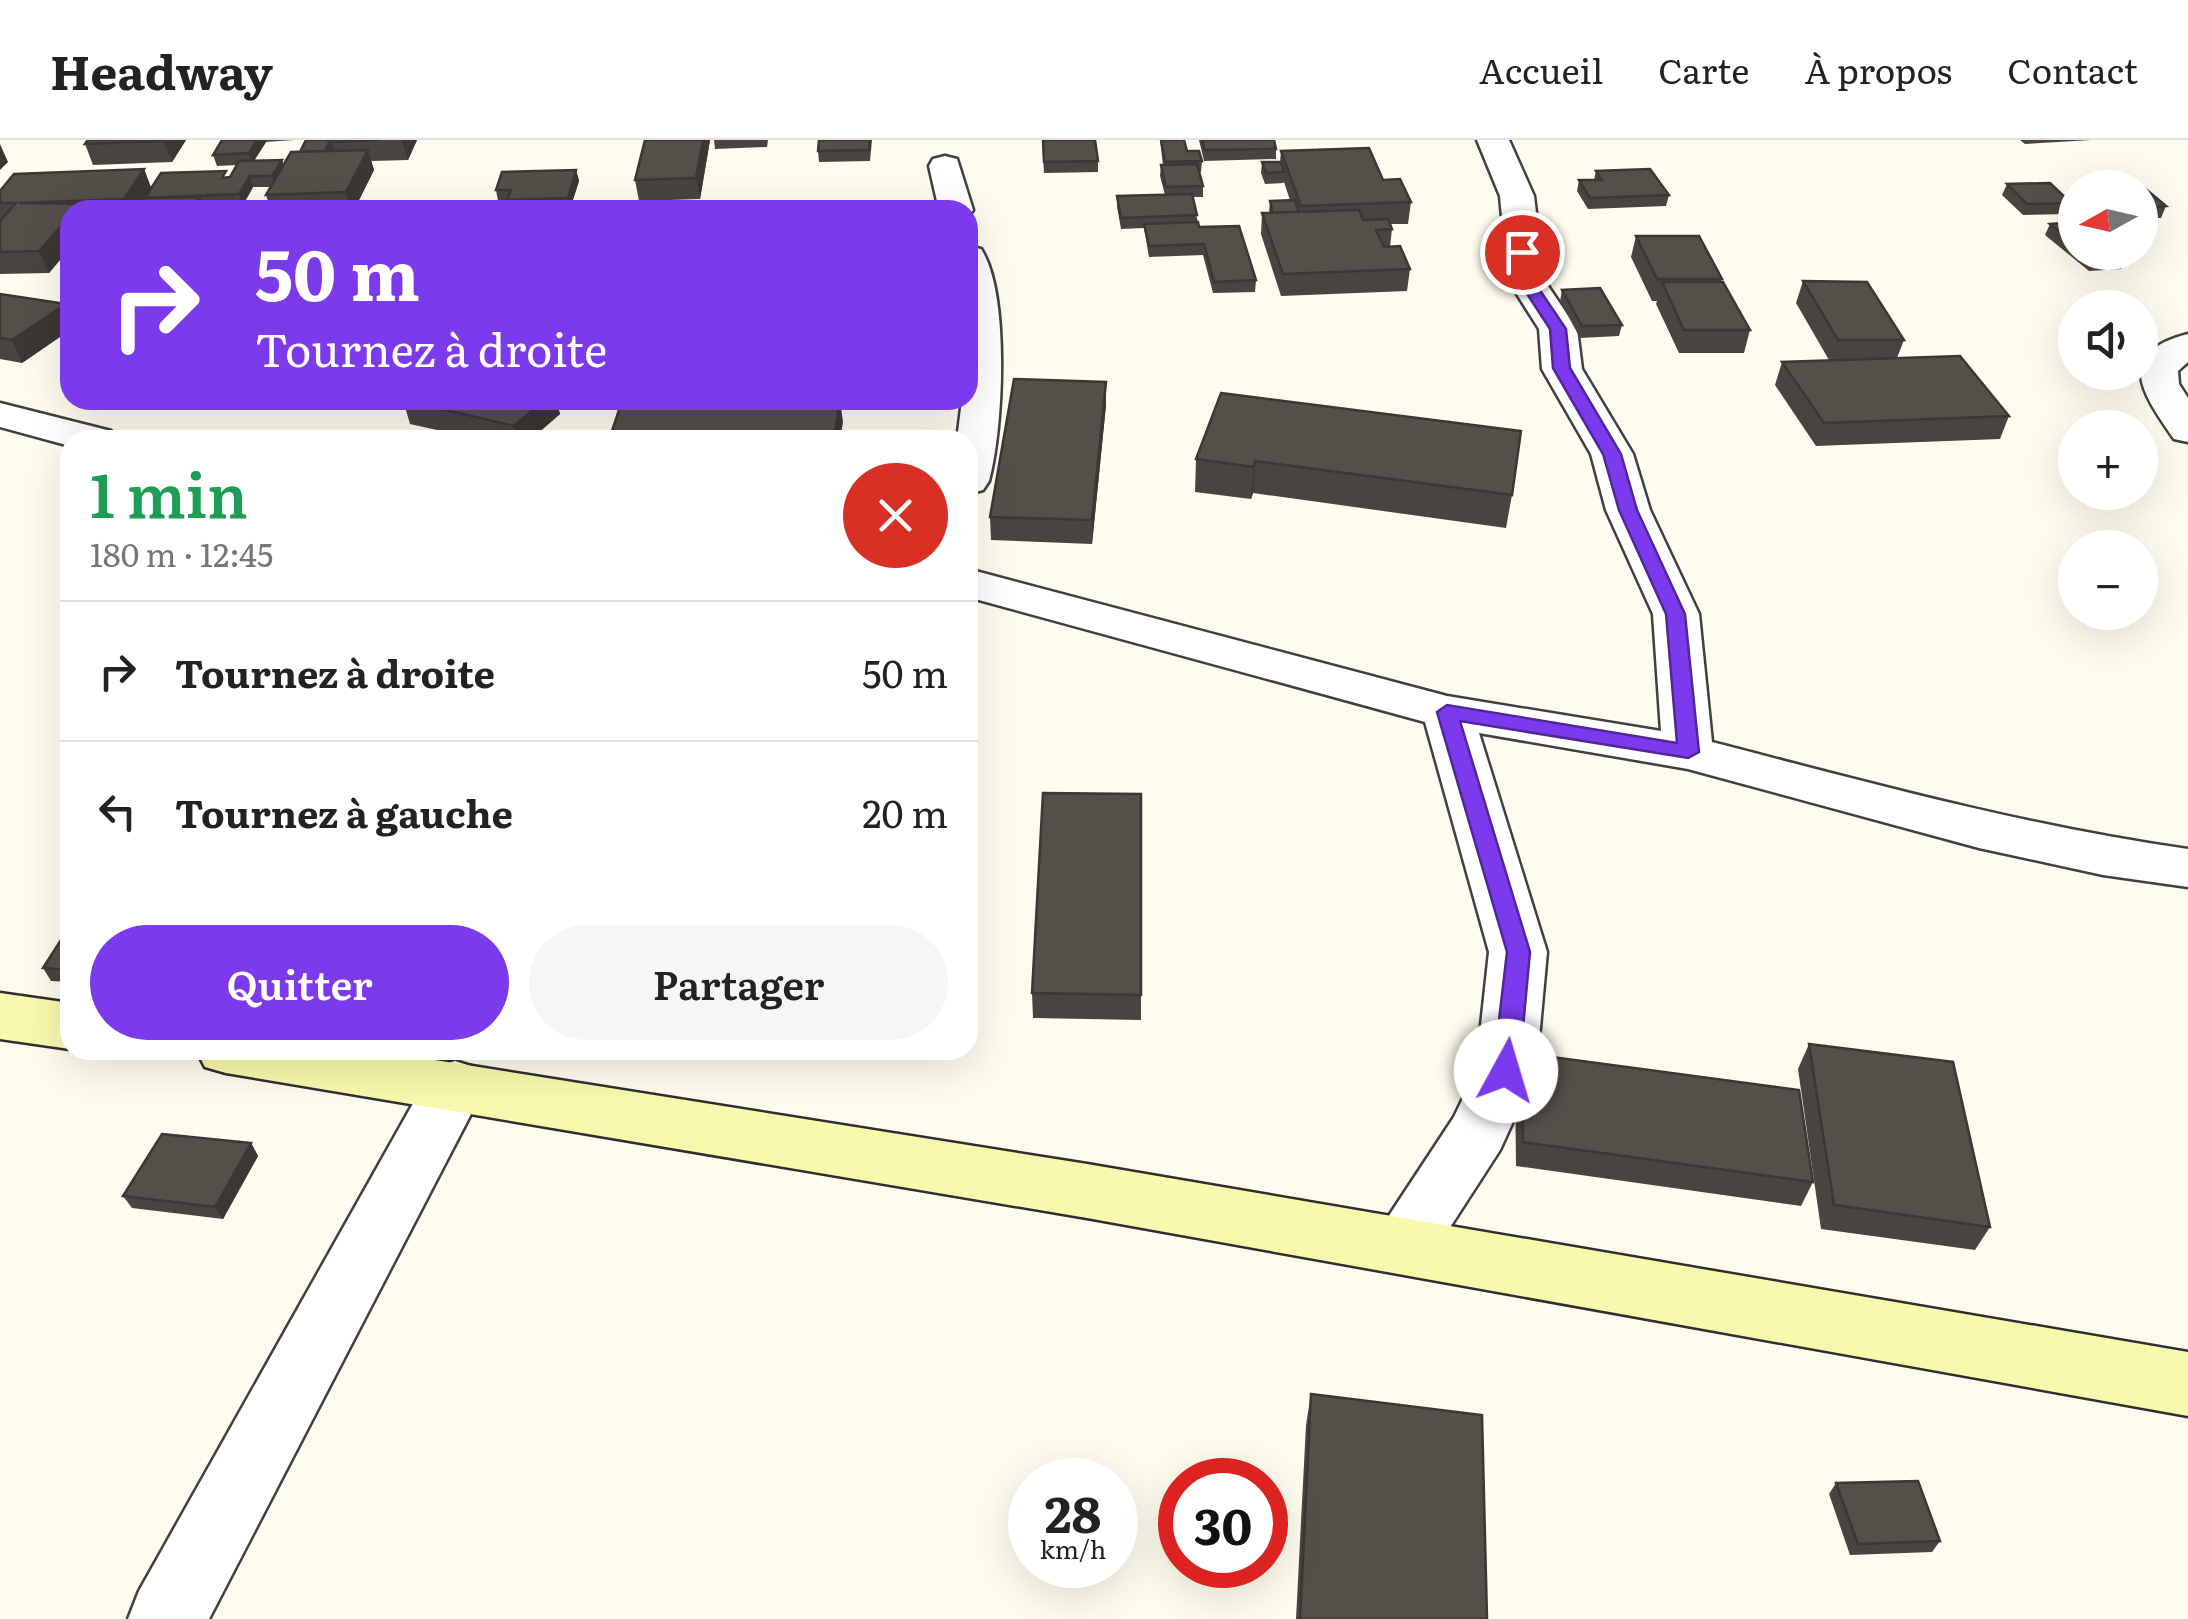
<!DOCTYPE html>
<html lang="fr">
<meta charset="utf-8">
<style>
:root{--surface:#fff;--page:#f6f6f6;--text:#222;--muted:#767676;--line:#e0e0e0;--accent:#7c3aed}
body{margin:0;font-family:Literata,serif;background:var(--page);color:var(--text);height:100vh;display:flex;flex-direction:column;font-size:38px;white-space:nowrap}
*{box-sizing:border-box;margin:0}
p{font-size:32px;color:var(--muted)}
.icon{flex:none;width:55px;height:55px;fill:none;stroke:currentColor;stroke-width:2;stroke-linecap:round;stroke-linejoin:round}
.map{position:relative;flex:1;overflow:hidden}
.details{position:absolute;left:60px;top:290px;width:918px;height:630px;display:flex;flex-direction:column;background:var(--surface);border-radius:30px;box-shadow:0 10px 40px #0002}
.details>*{flex:none}
.top-card{position:absolute;left:60px;top:60px;width:918px;height:210px;border-radius:30px;box-shadow:0 10px 40px #0002;background:#7c3aed;color:#fff;overflow:hidden}
.needle{width:65px;rotate:262deg}
.fabs{position:absolute;left:2058px;top:30px;display:grid;gap:20px}
.fabs a{display:grid;place-items:center;width:100px;height:100px;border-radius:50%;background:var(--surface);box-shadow:0 10px 40px #0002;font-size:50px}
.speed{position:absolute;left:1008px;top:1318px;display:flex;gap:20px;font-size:50px;font-weight:700;text-align:center}
.speed>*{display:grid;place-content:center;width:130px;height:130px;border-radius:50%;background:var(--surface);box-shadow:0 10px 40px #0002;line-height:1}
.speed small{font-size:25px;font-weight:400}
.speed .limit{border:15px solid #d22;background:#fff;color:#111}
.pin{position:absolute;display:grid;place-items:center;width:85px;height:85px;color:#fff;margin:-42px;border:5px solid #fff;border-radius:50%;box-shadow:0 2px 10px #0007}
.me{position:absolute;width:110px;margin:-55px;rotate:6deg;stroke-linejoin:round;filter:drop-shadow(0 0 8px #0008)}
.turn{display:flex;align-items:center;gap:35px;height:210px;padding:0 30px;font-size:45px}
.turn .icon{width:130px;height:130px;stroke-width:2.5}
.turn b{display:block;font-size:70px;line-height:85px}
.round{display:grid;place-items:center;flex:none;width:105px;height:105px;border-radius:52px;background:var(--page)}
.summary{display:flex;align-items:center;justify-content:space-between;height:170px;padding:0 30px}
h1{font-size:60px;font-weight:600;line-height:75px;color:#1e9e55}
.primary-button{display:flex;gap:20px;margin-top:auto;padding:20px 30px}
.primary-button a{flex:1;height:115px;border-radius:60px;background:var(--accent);color:#fff;font-size:40px;font-weight:600;line-height:115px;text-align:center}
.primary-button a+a{background:var(--page);color:var(--text)}
ul{padding:0;list-style:none}
li{display:flex;align-items:center;gap:30px;height:140px;padding:0 30px;border-top:2px solid var(--line)}
li div{flex:1}
li b{display:block;font-size:38px}
li em{font-style:normal}
header{display:flex;align-items:center;gap:60px;box-sizing:border-box;height:140px;padding:0 50px;background:var(--surface);border-bottom:2px solid var(--line)}
header strong{font-size:48px}
nav{display:flex;gap:55px;margin-inline-start:auto;font-size:35px}
.map>svg:first-child{display:block}
.lines{fill:none;stroke-linecap:round;stroke-linejoin:round}
.street-casing{stroke:#404040;stroke-width:5}
.secondary-casing{stroke:#2f2f2f;stroke-width:5}
.street{fill:#fff;fill-rule:evenodd}
.secondary{fill:#f9f9ad;fill-rule:evenodd}
.wall{fill:#494440}
.shaded-wall{fill:#3c3734}
.building{fill:#554f4a;stroke:#3c3734;stroke-width:2.5}
.route{fill:#7c3aed;stroke:#51269a;stroke-width:2.5}
</style>
<header>
<strong>Headway</strong>
<nav><a>Accueil</a><a>Carte</a><a>À propos</a><a>Contact</a></nav>
</header>
<div class="map">
<svg width="2188" height="1479" viewBox="0 0 2188 1479">
<rect width="100%" height="100%" fill="#fefcee"/>
<g class="lines">
<defs>
<g id="street">
<path d="M1477 0H1509L1534 56 1544 140 1577 189 1582 229 1633 314 1650 370 1699 474 1712 602C1870 643 2026 686 2188 709V747L2103 735 1979 708 1688 629 1479 593 1547 812 1536 931 1500 1010 1425 1126 1402 1134 1379 1126 1369 1106 1454 977 1476 931 1489 812 1425 582 968 457V429L1447 556 1661 591 1653 474 1606 370 1591 314 1542 229 1539 189 1508 140 1500 56Z"/>
<polygon points="945,16 957,19 973,70 968,77 968,70 939,70 929,26 933,19"/>
<path d="M968 106 981 109C1010 153 1003 291 989 341L983 350 968 354V300H957L962 260H968Z"/>
<path d="M2188 194V222L2178 231 2179 244 2188 258V302L2174 299C2143 254 2113 213 2188 194Z"/>
<polygon points="0,263 111,291 117,300 70,300 70,306 0,287"/>
<polygon points="455,921 477,928 486,945 209,1479 128,1479 139,1451 433,928"/>
</g>
<g id="secondary">
<polygon points="0,853 70,863 70,909 0,899"/>
<polygon points="196,910 372,910 1087,1024 2188,1212 2188,1276 1087,1078 226,933 205,927"/>
</g>
</defs>
<use href="#street" class="street-casing"/>
<use href="#secondary" class="secondary-casing"/>
<use href="#street" class="street"/>
<use href="#secondary" class="secondary"/>
</g>
<g class="wall">
<polygon points="88,0 186,0 172,22 93,25 85,4"/>
<polygon points="222,0 294,0 266,2 254,21 282,20 283,25 300,12 306,0 417,0 408,20 371,21 374,30 354,70 271,70 266,55 271,47 253,47 243,65 204,68 205,70 70,70 70,108 49,133 0,134 0,51 144,29 151,48 230,37 237,25 217,26 213,15"/>
<polygon points="645,0 710,0 700,59 639,61 635,40"/>
<polygon points="714,0 768,0 767,7 715,9"/>
<polygon points="819,0 872,0 870,21 819,22 818,11"/>
<polygon points="1042,0 1098,21 1098,32 1044,33"/>
<polygon points="1160,0 1187,11 1202,21 1201,32 1199,32 1203,46 1203,57 1192,57 1199,87 1256,140 1255,152 1213,153 1203,115 1149,117 1144,88 1121,89 1117,67 1117,56 1165,55 1160,36 1161,25 1163,25"/>
<polygon points="1199,0 1274,0 1276,9 1276,19 1204,21"/>
<polygon points="2020,0 2092,0 2025,4"/>
<polygon points="1281,11 1383,40 1411,62 1408,84 1390,84 1392,89 1390,107 1410,129 1407,151 1281,156 1261,94 1262,73 1269,73 1270,61 1290,60 1284,42 1283,43 1265,44 1261,33 1262,22 1280,22"/>
<polygon points="576,30 579,41 570,69 510,70 507,61 498,61 496,50"/>
<polygon points="1596,31 1669,55 1666,66 1588,69 1577,51 1579,40 1594,40"/>
<polygon points="2136,41 2166,66 2161,78 2140,78 2140,48 2090,48 2092,43"/>
<polygon points="2007,44 2071,63 2067,74 2023,75 2002,55"/>
<polygon points="2075,82 2075,112 2120,112 2126,117 2121,129 2089,131 2045,95 2050,84"/>
<polygon points="1636,96 1722,139 1721,142 1750,190 1744,213 1679,213 1656,164 1657,161 1652,161 1631,117"/>
<polygon points="1803,141 1904,200 1897,218 2009,276 2000,299 1816,306 1775,245 1782,222 1829,220 1796,163"/>
<polygon points="1562,150 1622,185 1619,196 1580,198 1560,161"/>
<polygon points="0,154 66,164 70,173 70,190 22,223 0,219"/>
<polygon points="1106,242 1106,265 1092,404 991,400 990,377"/>
<polygon points="1221,253 1512,355 1506,388 1253,353 1251,359 1195,352 1196,319"/>
<polygon points="403,260 556,260 560,274 530,300 482,300 410,284"/>
<polygon points="70,786 70,842 51,841 43,828"/>
<polygon points="1032,853 1141,855 1141,880 1033,878"/>
<polygon points="1809,904 1990,1087 1975,1110 1821,1089 1798,929"/>
<polygon points="1522,913 1813,1042 1801,1066 1516,1026 1515,938"/>
<polygon points="251,1003 258,1016 223,1079 132,1068 123,1056"/>
<polygon points="1311,1254 1487,1479 1296,1479 1306,1285"/>
<polygon points="1836,1343 1940,1401 1932,1412 1850,1415 1829,1354"/>
</g>
<g class="shaded-wall">
<polygon points="165,0 186,0 172,22 164,1"/>
<polygon points="257,0 265,0 266,2 252,24 249,13"/>
<polygon points="330,0 338,0 332,2 334,10 327,23 324,13"/>
<polygon points="402,0 417,0 408,20"/>
<polygon points="703,0 710,0 700,59 696,38"/>
<polygon points="0,4 8,22 0,30"/>
<polygon points="368,10 374,30 354,70 351,70 346,52"/>
<polygon points="282,20 285,30 276,47 272,36"/>
<polygon points="144,29 152,50 139,70 128,70 124,59"/>
<polygon points="576,30 579,41 570,69 568,58"/>
<polygon points="250,36 253,47 243,65 239,54"/>
<polygon points="200,57 205,70 191,70"/>
<polygon points="70,76 70,108 49,133 39,111"/>
<polygon points="66,164 70,173 70,190 22,223 12,200"/>
<polygon points="1106,242 1106,265 1092,404 1092,380"/>
<polygon points="544,260 556,260 560,274 530,300 518,300 514,286"/>
<polygon points="840,260 843,282 840,300 834,300"/>
<polygon points="1255,321 1253,353 1251,359 1254,327"/>
<polygon points="251,1003 258,1016 223,1079 215,1067"/>
</g>
<g class="building">
<polygon points="88,0 165,0 164,1 85,4"/>
<polygon points="222,0 257,0 249,13 213,15"/>
<polygon points="306,0 330,0 325,11 300,12"/>
<polygon points="332,0 379,0 332,2"/>
<polygon points="645,0 703,0 696,38 635,40"/>
<polygon points="819,0 870,0 869,10 818,11"/>
<polygon points="1043,0 1095,0 1098,21 1044,22"/>
<polygon points="1161,0 1184,0 1187,11 1199,11 1202,21 1165,22"/>
<polygon points="1202,0 1274,0 1276,9 1205,10"/>
<polygon points="1369,8 1383,40 1400,39 1411,62 1301,66 1281,11"/>
<polygon points="368,10 346,52 266,55 291,12"/>
<polygon points="282,20 272,36 250,36 239,54 145,58 143,61 161,33 226,31 222,38 230,37 239,21"/>
<polygon points="1262,22 1281,22 1284,32 1266,33"/>
<polygon points="1197,24 1203,46 1166,47 1161,25"/>
<polygon points="144,29 124,59 19,63 80,64 75,70 70,70 70,76 39,111 0,112 0,81 16,63 0,63 0,51 14,34"/>
<polygon points="1650,29 1669,55 1590,58 1579,40 1602,40 1596,31"/>
<polygon points="576,30 568,58 507,60 511,50 496,50 502,32"/>
<polygon points="2136,41 2166,66 2140,68 2140,48 2097,48 2092,43"/>
<polygon points="2050,43 2071,63 2027,64 2007,44"/>
<polygon points="1192,54 1197,75 1121,78 1117,56"/>
<polygon points="200,57 191,70 136,70 145,58"/>
<polygon points="1295,60 1299,72 1273,73 1270,61"/>
<polygon points="685,62 683,70 621,70 623,64"/>
<polygon points="1359,70 1363,80 1388,79 1392,89 1376,90 1384,107 1400,106 1410,129 1283,134 1262,73"/>
<polygon points="1198,82 1199,87 1239,86 1256,140 1214,142 1204,104 1149,106 1144,84"/>
<polygon points="2075,82 2075,104 2050,84"/>
<polygon points="1636,96 1699,96 1722,139 1657,139"/>
<polygon points="2085,112 2120,112 2126,117 2093,120"/>
<polygon points="1803,141 1867,142 1904,200 1838,200"/>
<polygon points="1662,142 1723,142 1750,190 1684,190"/>
<polygon points="1600,148 1622,185 1582,186 1562,150"/>
<polygon points="0,154 66,164 12,200 0,198"/>
<polygon points="1960,216 2009,276 1824,283 1782,222"/>
<polygon points="1014,239 1106,242 1092,380 990,377"/>
<polygon points="1221,253 1521,291 1512,355 1255,321 1254,327 1196,319"/>
<polygon points="403,260 544,260 514,286"/>
<polygon points="840,260 834,300 813,300 813,298 609,300 622,261"/>
<polygon points="1043,653 1141,654 1141,855 1032,853"/>
<polygon points="70,786 70,830 43,828"/>
<polygon points="1809,904 1953,922 1990,1087 1834,1065"/>
<polygon points="1522,913 1799,950 1813,1042 1523,1002"/>
<polygon points="162,994 251,1003 215,1067 123,1056"/>
<polygon points="1311,1254 1482,1275 1487,1479 1300,1479"/>
<polygon points="1918,1341 1940,1401 1858,1404 1836,1343"/>
</g>
<polygon class="route" points="1522,108 1530,112 1533,140 1566,189 1570,228 1621,314 1637,370 1685,474 1699,612 1688,618 1460,581 1530,812 1519,931 1515,938 1497,938 1493,931 1507,812 1437,572 1447,565 1677,603 1666,474 1619,370 1603,314 1553,228 1550,189 1518,140 1515,112"/>
</svg>
<div class="fabs">
<a><svg class="needle" viewBox="-14 -14 28 28"><path d="M0-13l5 13h-10z" fill="#e53935"/><path d="M0 13l5-13h-10z" fill="#767676"/></svg></a>
<a><svg class="icon" aria-label="sound" viewBox="0 0 24 24"><path d="M4 9h4l5-4v14l-5-4H4zM17 9q2 3 0 6"/></svg></a>
<a>+</a>
<a>−</a>
</div>
<div class="speed"><div>28<small>km/h</small></div><div class="limit">30</div></div>
<div class="pin" style="left:1522px;top:112px;background:#d93025"><svg class="icon" aria-label="arrive" viewBox="0 0 24 24"><path d="M6 21V4h12l-3 4 3 4H6"/></svg></div>
<svg class="me" style="left:1506px;top:931px" viewBox="-20 -20 40 40"><circle r="19" fill="#fff"/><path d="M0-13L10 11 0 6-10 11z" fill="#7c3aed"/></svg>
<div class="top-card">
<div class="turn"><svg class="icon" aria-label="right" viewBox="0 0 24 24"><path d="M7 20v-9h11M14 6l5 5-5 5"/></svg><div><b>50 m</b>Tournez à droite</div></div>
</div>
<section class="details">
<div class="summary"><div><h1>1 min</h1><p>180 m · 12:45</p></div><a class="round" style="background:#d93025;color:#fff"><svg class="icon" aria-label="close" viewBox="0 0 24 24"><path d="M6 6l12 12M18 6L6 18"/></svg></a></div>
<ul>
<li><svg class="icon" aria-label="right" viewBox="0 0 24 24"><path d="M7 20v-9h11M14 6l5 5-5 5"/></svg><div><b>Tournez à droite</b></div><em>50 m</em></li>
<li><svg class="icon" aria-label="left" viewBox="0 0 24 24"><path d="M17 20v-9H6M10 6l-5 5 5 5"/></svg><div><b>Tournez à gauche</b></div><em>20 m</em></li>
</ul>
<div class="primary-button"><a>Quitter</a><a>Partager</a></div>
</section>
</div>
